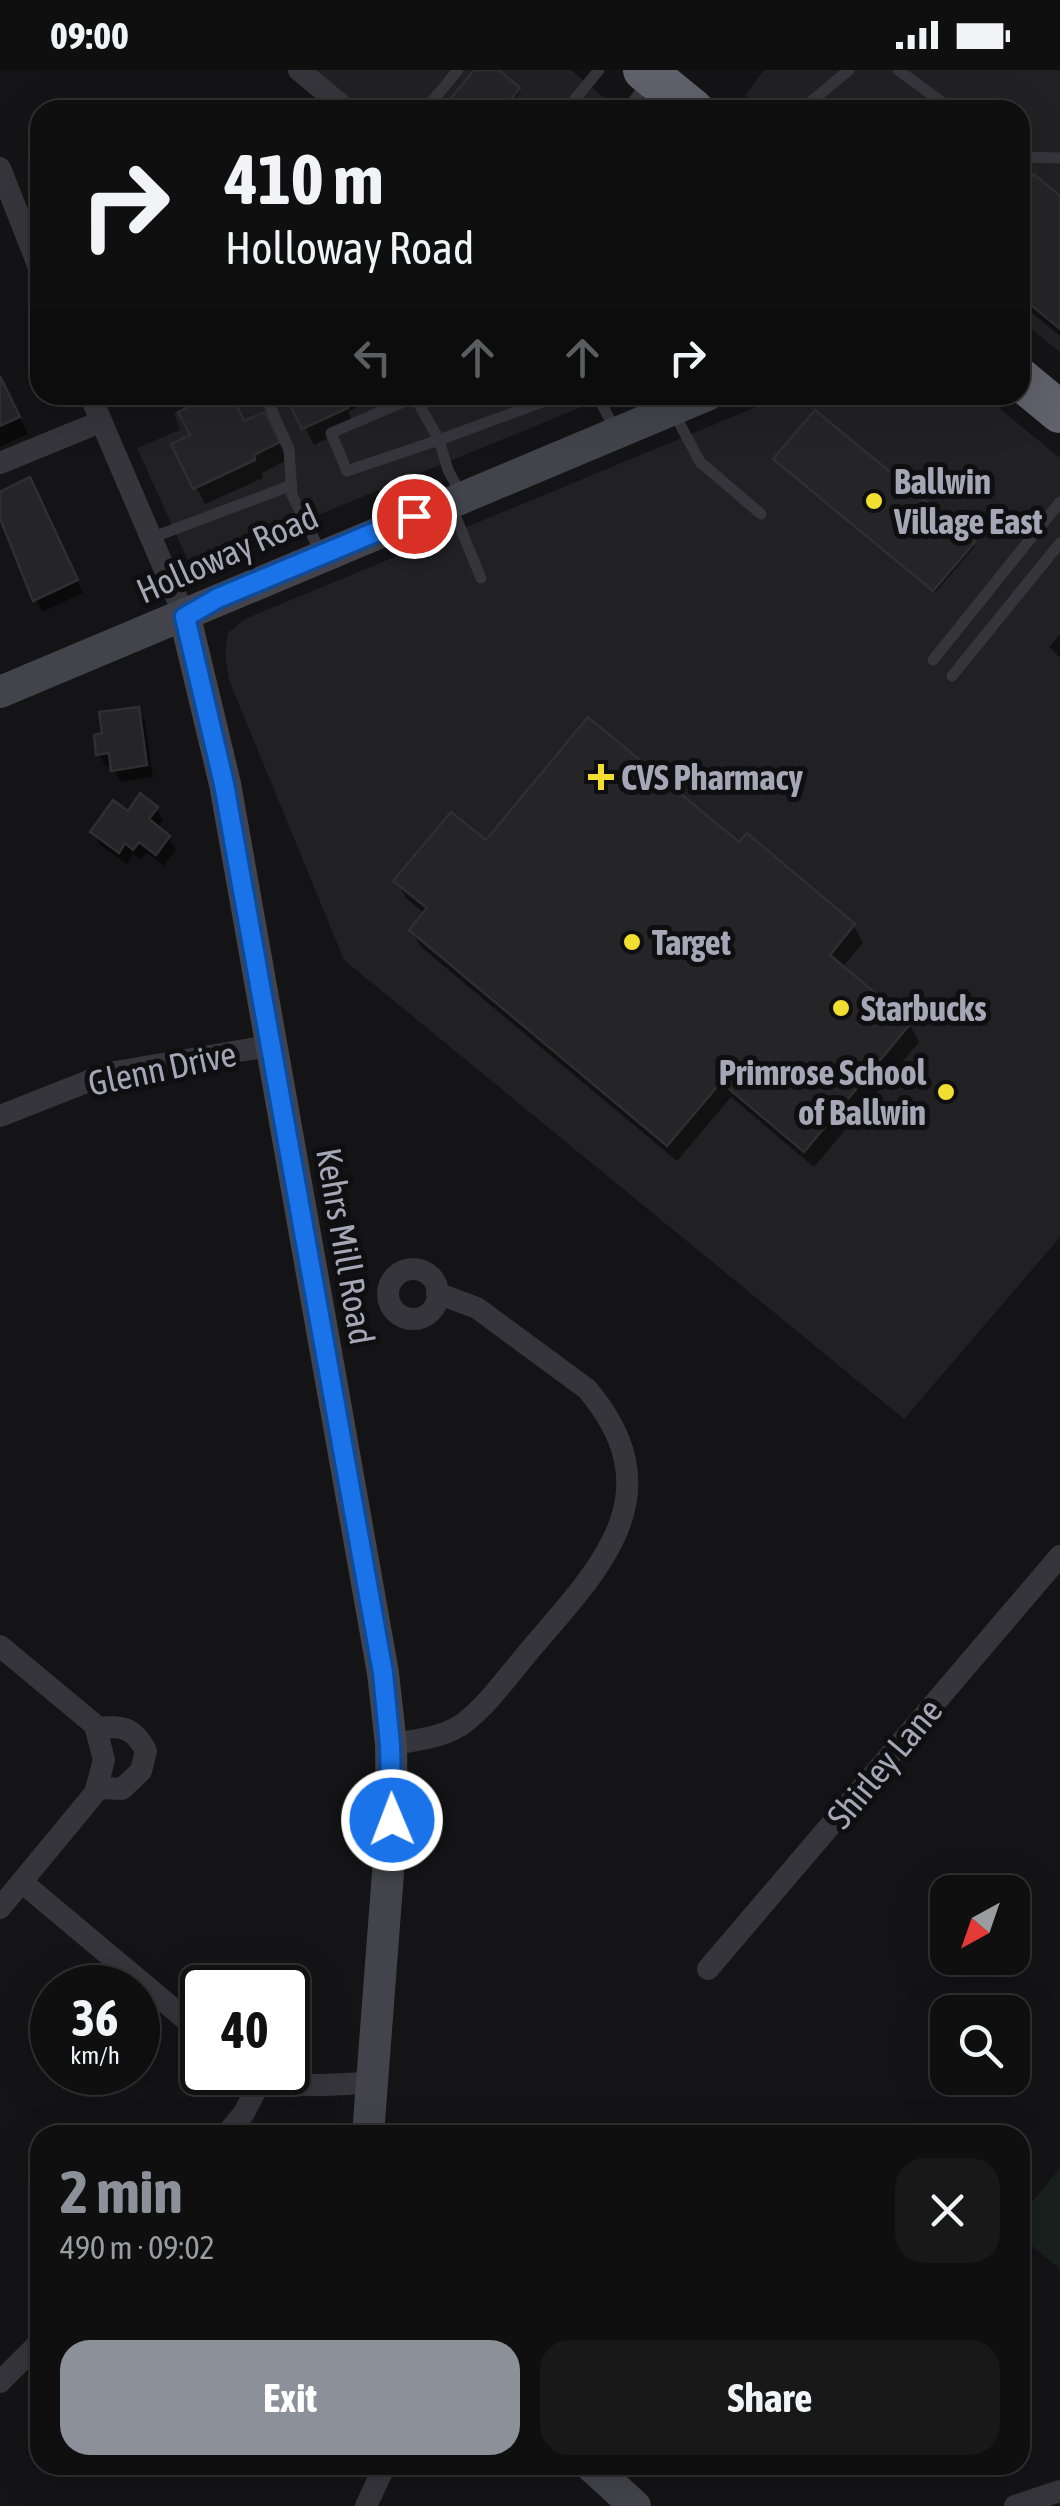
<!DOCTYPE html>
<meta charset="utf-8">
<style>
:root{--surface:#0f0f10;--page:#181819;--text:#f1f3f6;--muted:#9b9c9f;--line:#2f2f30;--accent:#8c9099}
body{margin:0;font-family:"Asap Condensed",sans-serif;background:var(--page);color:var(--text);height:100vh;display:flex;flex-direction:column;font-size:38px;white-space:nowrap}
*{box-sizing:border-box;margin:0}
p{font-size:32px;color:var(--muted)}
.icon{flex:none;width:55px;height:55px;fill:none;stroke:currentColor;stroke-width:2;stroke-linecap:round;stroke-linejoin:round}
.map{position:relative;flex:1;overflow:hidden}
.details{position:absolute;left:30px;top:2055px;width:1000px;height:350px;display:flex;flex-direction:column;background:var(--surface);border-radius:30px;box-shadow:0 10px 40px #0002,0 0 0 2px var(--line)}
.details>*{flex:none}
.hud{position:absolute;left:30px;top:30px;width:1000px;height:305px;border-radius:30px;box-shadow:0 10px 40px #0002,0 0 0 2px var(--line);background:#0f0f10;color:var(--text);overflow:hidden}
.needle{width:65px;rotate:220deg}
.buttons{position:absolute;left:930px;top:1805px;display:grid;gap:20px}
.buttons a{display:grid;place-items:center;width:100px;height:100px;border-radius:20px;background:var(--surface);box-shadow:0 10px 40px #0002,0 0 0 2px var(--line);font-size:50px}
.speed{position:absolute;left:30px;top:1895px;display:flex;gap:20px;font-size:50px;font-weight:700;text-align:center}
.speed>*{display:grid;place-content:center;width:130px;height:130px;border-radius:50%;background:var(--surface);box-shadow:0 10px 40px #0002,0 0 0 2px var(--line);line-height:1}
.speed small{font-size:25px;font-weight:400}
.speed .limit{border:5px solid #111;border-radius:15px;background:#fff;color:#111}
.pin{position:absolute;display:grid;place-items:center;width:85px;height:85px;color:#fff;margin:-42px;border:5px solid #fff;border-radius:50%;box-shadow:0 2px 10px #0007}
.me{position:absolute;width:110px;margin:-55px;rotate:359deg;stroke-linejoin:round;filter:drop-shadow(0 0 8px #0008)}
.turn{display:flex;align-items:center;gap:35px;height:210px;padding:0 30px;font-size:45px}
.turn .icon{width:130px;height:130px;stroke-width:2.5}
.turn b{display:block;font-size:70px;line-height:85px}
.lanes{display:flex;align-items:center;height:95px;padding:0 30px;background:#0003;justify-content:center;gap:50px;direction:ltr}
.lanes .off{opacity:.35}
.round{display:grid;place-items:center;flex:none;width:105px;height:105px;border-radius:30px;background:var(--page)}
.summary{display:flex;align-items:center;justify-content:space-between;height:170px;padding:0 30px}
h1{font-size:60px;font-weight:700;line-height:75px;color:var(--accent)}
.button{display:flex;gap:20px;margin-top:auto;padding:20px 30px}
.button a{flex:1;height:115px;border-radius:30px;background:var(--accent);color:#fff;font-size:40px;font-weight:700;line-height:115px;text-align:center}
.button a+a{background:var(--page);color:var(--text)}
.status{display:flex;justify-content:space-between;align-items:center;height:70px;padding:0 50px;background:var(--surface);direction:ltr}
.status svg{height:28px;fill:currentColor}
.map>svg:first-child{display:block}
.built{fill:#212023}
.green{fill:#1a201d}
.shadow{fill:#0007}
.building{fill:#252427;stroke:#2f2e32;stroke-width:2.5}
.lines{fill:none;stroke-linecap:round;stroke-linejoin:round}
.lane{stroke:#35353b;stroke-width:11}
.street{stroke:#35353b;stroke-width:22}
.secondary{stroke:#43434b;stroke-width:32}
.highway{stroke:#61616c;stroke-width:42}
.route-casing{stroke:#114b97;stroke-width:25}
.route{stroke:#1a73e8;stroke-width:18}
.poi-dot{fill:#f1de31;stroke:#0f0f11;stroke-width:4}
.labels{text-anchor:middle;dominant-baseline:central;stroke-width:10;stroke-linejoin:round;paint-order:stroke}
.poi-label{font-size:35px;font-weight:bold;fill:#a6a7b6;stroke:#0f0f11;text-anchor:start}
.street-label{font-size:35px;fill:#a6a7b6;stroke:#0f0f11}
</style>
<div class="status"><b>09:00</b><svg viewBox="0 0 49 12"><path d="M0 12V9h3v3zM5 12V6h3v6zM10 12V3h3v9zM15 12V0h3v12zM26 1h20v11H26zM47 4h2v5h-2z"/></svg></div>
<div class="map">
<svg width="1060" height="2436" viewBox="0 0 1060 2436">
<rect width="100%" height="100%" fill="#141416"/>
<g class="built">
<polygon points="313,0 571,0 619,40 361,40"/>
<polygon points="764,0 1060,0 1060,282 1020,250 1020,40 764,40 745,25"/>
<polygon points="219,325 611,325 191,497 137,378 180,360 174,343"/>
<polygon points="785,325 983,325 1060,388 1060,1167 904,1349 344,890 229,610 225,584 228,563 245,549"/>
</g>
<polygon class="green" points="1060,2098 1060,2199 1020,2166 1020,2147"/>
<g class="shadow">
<polygon points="477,0 495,0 520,22 505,40 445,40"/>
<polygon points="527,29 541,40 518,40"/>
<polygon points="1020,116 1060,129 1060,266 1020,233"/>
<polygon points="0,309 28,364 0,377"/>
<polygon points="219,325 229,325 244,354 274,362 287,390 262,403 263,408 205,434 196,417 194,366"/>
<polygon points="288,325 380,325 348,342 355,355 314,375"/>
<polygon points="462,325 503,325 476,336 466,332"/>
<polygon points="778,393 973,473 975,476 936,522"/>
<polygon points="36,423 83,523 42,542 0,443 0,424"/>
<polygon points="1060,564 1060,588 1049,577"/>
<polygon points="138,639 145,652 153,707 120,712 113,696 106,697 99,684 105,665"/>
<polygon points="156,738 163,751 157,759 168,767 176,780 164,796 147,783 141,790 133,784 127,794 100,775 93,762 129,745"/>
<polygon points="486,773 739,776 854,856 863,873 842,898 910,955 919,972 814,1097 731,1027 677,1091 421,877 412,860 425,844 406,828 396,811"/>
</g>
<g class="building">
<polygon points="474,0 499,0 520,18 502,40 441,40"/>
<polygon points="1034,104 1060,126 1060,259 1020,226 1020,112 1024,116"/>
<polygon points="0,306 20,347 0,356"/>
<polygon points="213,325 232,325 244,351 265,342 280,372 254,385 255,390 193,419 171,374 190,365 178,342"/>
<polygon points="285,325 341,325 348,338 302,359"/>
<polygon points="815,340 975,472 933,521 773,389"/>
<polygon points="30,407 78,510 33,531 0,448 0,422"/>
<polygon points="139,637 147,695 111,701 109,683 96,685 94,665 102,663 99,642"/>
<polygon points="588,647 739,772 747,763 855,854 830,885 911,953 804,1082 721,1012 667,1076 409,860 427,838 393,811 451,742 486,770"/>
<polygon points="140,723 158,737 149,749 170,766 156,785 139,772 133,780 125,773 119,783 90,762 113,730 128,741"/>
</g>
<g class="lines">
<g class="lane">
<polyline points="898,0 953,40"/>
<polyline points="425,40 458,0"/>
<polyline points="566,40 599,0"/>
<polyline points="627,40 646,14"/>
<polyline points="801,40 849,0"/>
<polyline points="1020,87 1060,88"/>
<polyline points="265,325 289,379 292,425 322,485"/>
<polyline points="597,325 615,359"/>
<polygon points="415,327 439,370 347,401 331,363"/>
<polyline points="674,343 700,392 761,444"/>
<polyline points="462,426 448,400 439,370 561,325"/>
<polyline points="452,438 481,508"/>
<polyline points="151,468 292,415"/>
<polyline points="933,590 1060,432"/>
<polyline points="952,606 1060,473"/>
</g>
<g class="street">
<polyline points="299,0 347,40"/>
<polyline points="0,98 40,200"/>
<polyline points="90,325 185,547"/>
<polyline points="0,393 100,352"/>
<polyline points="0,1046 109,1003 269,976"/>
<circle cx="413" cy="1224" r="25"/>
<polyline points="0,1576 95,1655 104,1690 95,1723 0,1838"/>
<path d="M96 1658C122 1656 133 1656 146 1681L141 1701 122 1719 98 1718"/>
<path d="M391 1675C414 1670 444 1668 464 1653 491 1632 513 1599 536 1573 605 1493 673 1421 587 1319L477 1238 437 1223"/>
<polyline points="23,1813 202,1963"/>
<polyline points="708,1899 1060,1486"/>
<path d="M252 2002C284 2022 336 2013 372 2013"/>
<polyline points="226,2065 244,2043 262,2008"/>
<polyline points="0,2312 40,2272"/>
<polyline points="366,2436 385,2395"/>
<polyline points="1015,2436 1060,2421"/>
</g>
<g class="secondary">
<polyline points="185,547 225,714 383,1603 391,1675 392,1750 368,2065"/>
<polyline points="0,622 707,325"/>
<polyline points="590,2395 635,2436"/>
</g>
<g class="highway">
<polyline points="644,0 693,40"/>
<polyline points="1020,309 1060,342"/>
</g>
</g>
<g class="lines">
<defs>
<polyline id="route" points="392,1750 390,1675 383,1603 224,714 185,547 218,528 414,446"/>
</defs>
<use href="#route" class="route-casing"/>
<use href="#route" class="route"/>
</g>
<g class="poi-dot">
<circle cx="874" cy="431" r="10"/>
<path d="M596 692h10v10h10v10h-10v10h-10v-10h-10v-10h10z"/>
<circle cx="632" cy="872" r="10"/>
<circle cx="841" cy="938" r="10"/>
<circle cx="946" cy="1022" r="10"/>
</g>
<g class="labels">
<g class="poi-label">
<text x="894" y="411">Ballwin<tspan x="894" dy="40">Village East</tspan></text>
<text x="621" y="707">CVS Pharmacy</text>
<text x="652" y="872">Target</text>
<text x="861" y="938">Starbucks</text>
<text x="926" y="1002" text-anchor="end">Primrose School<tspan x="926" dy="40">of Ballwin</tspan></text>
</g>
<g class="street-label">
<text transform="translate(227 483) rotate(-24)">Holloway Road</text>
<text transform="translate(162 998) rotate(-12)">Glenn Drive</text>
<text transform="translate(346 1176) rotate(80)">Kehrs Mill Road</text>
<text transform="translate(884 1693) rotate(-50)">Shirley Lane</text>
</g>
</g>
</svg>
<div class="buttons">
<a><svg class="needle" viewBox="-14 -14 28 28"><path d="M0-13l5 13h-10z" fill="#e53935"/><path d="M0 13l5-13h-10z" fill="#9b9c9f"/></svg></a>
<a><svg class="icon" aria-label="search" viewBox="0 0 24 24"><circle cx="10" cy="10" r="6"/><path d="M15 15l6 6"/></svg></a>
</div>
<div class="speed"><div>36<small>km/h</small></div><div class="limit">40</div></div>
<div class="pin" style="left:414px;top:446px;background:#d93025"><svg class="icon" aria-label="arrive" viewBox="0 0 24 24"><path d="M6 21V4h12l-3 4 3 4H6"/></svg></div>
<svg class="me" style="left:392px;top:1750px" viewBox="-20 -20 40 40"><circle r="17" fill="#1a73e8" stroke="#fff" stroke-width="3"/><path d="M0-11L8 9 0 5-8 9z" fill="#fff"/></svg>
<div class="hud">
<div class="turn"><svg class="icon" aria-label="right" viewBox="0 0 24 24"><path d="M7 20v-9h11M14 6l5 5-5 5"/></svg><div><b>410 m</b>Holloway Road</div></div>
<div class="lanes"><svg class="icon off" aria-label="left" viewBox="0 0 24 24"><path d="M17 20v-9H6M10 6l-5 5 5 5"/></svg><svg class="icon off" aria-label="ahead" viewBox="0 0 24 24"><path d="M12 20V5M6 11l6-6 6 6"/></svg><svg class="icon off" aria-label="ahead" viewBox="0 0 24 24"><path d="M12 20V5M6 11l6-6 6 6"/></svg><svg class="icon" aria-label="right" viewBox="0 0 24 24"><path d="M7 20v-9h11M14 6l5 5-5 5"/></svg></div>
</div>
<section class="details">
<div class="summary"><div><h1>2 min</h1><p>490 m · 09:02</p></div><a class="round"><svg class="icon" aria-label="close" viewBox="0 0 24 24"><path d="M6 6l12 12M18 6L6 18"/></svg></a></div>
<div class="button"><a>Exit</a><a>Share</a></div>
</section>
</div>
